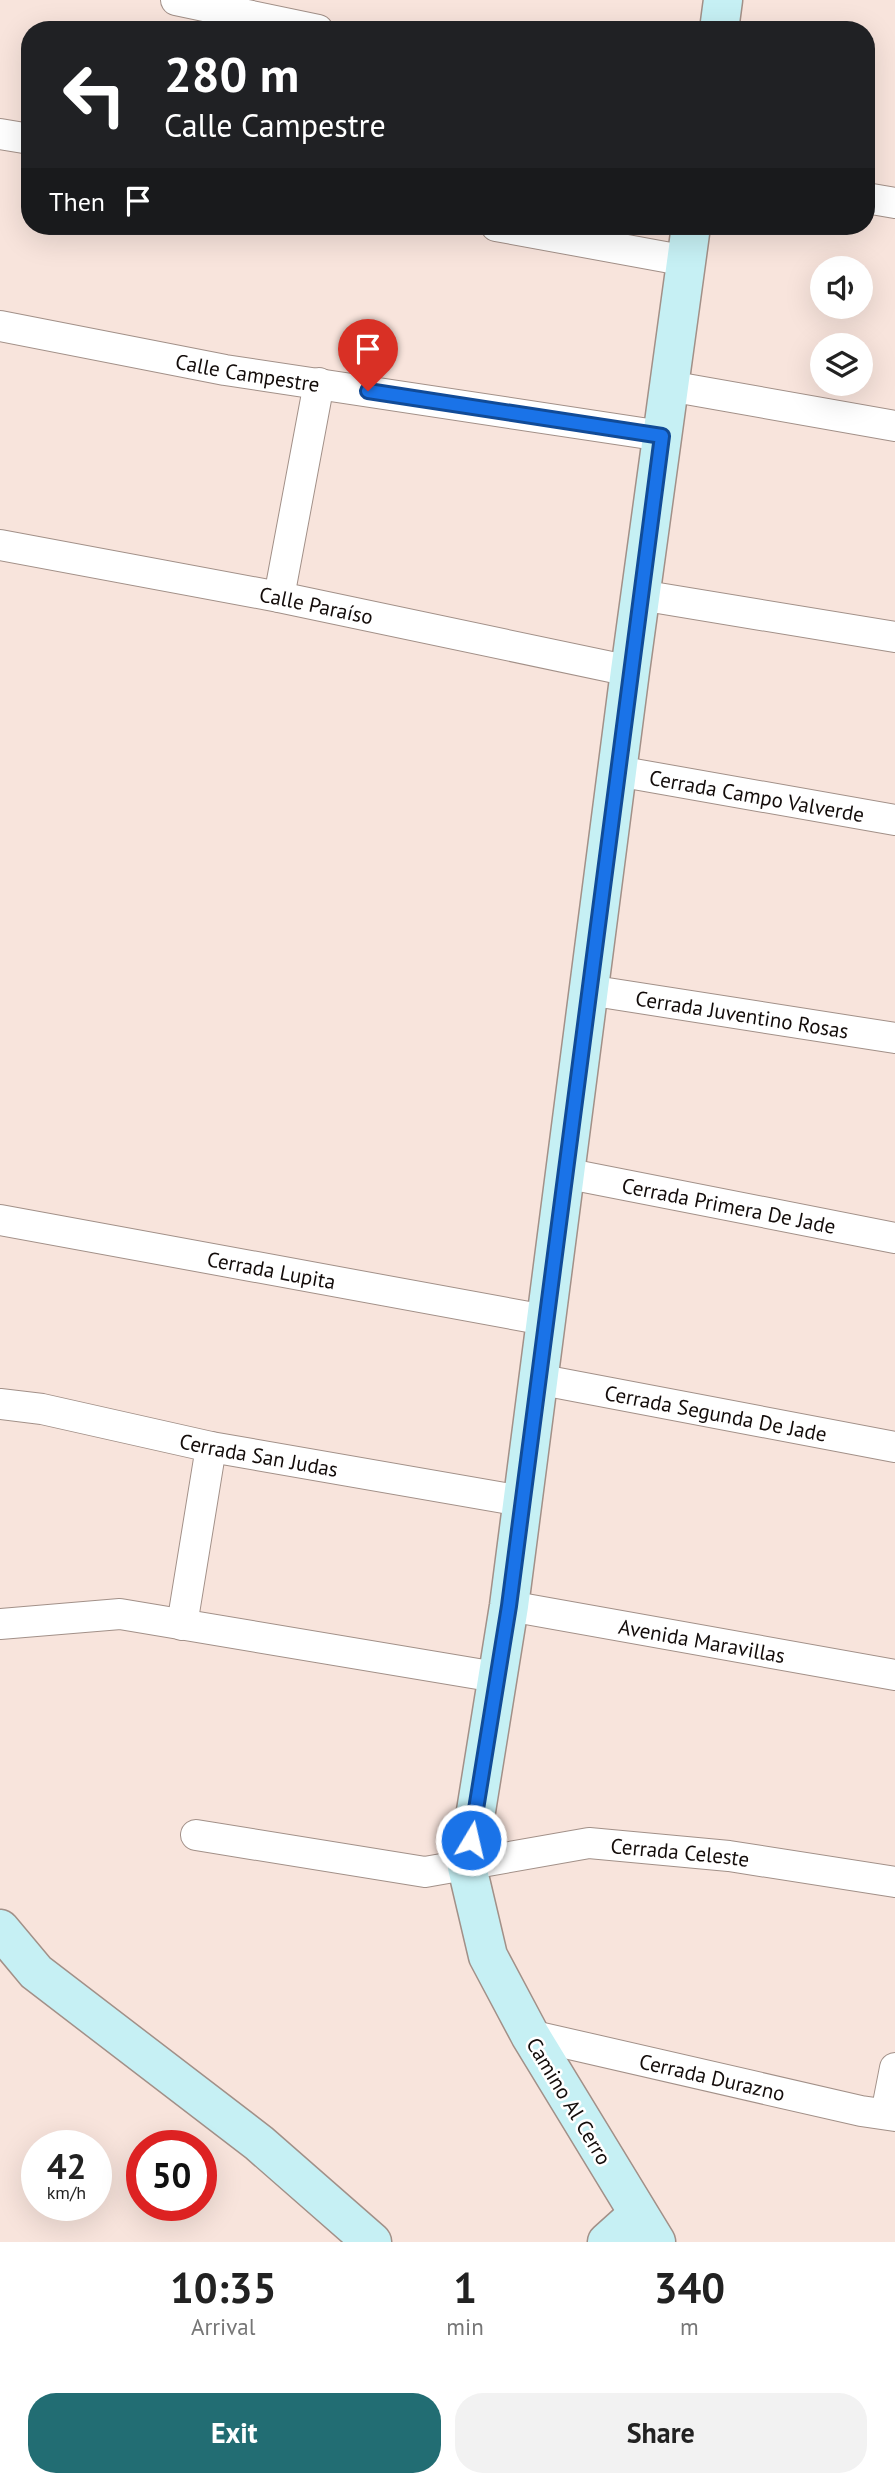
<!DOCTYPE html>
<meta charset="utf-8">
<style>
:root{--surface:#fff;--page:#f2f2f2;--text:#222;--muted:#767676;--accent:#226d73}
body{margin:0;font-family:"PT Sans",sans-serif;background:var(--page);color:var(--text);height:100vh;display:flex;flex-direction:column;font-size:26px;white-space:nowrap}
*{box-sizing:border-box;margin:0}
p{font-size:23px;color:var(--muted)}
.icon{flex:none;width:38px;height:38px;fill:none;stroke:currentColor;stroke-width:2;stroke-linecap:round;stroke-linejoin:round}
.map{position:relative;height:2242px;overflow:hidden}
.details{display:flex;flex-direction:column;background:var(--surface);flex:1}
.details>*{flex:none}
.top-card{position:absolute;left:21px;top:21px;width:854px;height:214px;border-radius:28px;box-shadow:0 7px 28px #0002;background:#202124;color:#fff;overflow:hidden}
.buttons{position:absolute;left:810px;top:256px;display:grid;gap:14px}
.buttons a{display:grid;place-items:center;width:63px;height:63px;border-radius:50%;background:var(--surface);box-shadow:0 7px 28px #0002;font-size:35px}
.speed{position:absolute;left:21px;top:2130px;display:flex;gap:14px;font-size:35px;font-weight:700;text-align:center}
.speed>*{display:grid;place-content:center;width:91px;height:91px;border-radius:50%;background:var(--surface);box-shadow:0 7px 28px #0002;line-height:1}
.speed small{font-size:18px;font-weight:400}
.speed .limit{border:10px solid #d22;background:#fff;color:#111}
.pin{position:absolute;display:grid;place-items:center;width:60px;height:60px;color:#fff;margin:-72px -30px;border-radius:50% 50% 50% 0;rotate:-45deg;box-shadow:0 0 7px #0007}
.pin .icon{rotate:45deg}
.me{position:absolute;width:77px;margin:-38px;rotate:9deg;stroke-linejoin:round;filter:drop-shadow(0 0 5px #0008)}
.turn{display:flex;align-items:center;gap:24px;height:147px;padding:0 28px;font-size:32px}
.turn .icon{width:91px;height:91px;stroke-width:2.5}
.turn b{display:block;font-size:49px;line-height:60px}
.then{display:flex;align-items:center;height:66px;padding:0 28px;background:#0003;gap:14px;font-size:26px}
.eta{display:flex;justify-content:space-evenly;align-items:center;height:119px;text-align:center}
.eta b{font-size:42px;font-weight:600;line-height:49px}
.action{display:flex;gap:14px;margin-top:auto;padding:14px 28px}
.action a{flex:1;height:80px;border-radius:28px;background:var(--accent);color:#fff;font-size:28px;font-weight:600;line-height:80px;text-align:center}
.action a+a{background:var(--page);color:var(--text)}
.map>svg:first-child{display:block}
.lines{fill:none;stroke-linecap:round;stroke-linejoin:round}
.street-casing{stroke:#a29088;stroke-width:32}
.secondary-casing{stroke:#a29088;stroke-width:41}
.street{stroke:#fff;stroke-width:30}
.secondary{stroke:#c6f0f4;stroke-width:38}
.route-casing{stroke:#114b97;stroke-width:18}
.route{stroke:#1a73e8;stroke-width:12}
.labels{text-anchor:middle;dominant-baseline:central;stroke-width:5;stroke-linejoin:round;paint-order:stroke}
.street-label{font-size:21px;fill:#130c0a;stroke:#fff}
</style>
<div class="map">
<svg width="895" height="2242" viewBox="0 0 895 2242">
<rect width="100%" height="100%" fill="#f8e4dc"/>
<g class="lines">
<defs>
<g id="street">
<polyline points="176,0 318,30"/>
<polyline points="0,134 30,139"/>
<polyline points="866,198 895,203"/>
<polyline points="496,226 687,261"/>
<path id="s1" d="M0 326 225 370 662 436"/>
<polyline points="669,386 895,426"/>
<path id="s2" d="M0 545 279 597 630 671"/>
<polyline points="640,595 895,637"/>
<polyline points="279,597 319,383"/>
<path id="s3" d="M617 771 895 820"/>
<path id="s4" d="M588 990 895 1038"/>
<path id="s5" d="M564 1173 895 1238"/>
<path id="s6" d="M0 1220 545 1320"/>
<path id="s7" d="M537 1379 895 1447"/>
<path id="s8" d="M0 1404 42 1409 211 1447 521 1501"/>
<path id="s9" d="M509 1606 895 1675"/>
<polyline points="0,1624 120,1614 496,1677"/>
<polyline points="182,1625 211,1447"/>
<path id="s10" d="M196 1835 425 1872 589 1843 729 1856 895 1882"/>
<path id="s11" d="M530 2035 861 2111 895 2116"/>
<polyline points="886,2114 895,2068"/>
</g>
<g id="secondary">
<polyline points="719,30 723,0"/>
<polyline points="0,1929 36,1972 259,2143 372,2242"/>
<polyline points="607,2242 637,2215"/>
<polyline points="656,2242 530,2035 488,1956 467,1867 509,1606 630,671 691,226"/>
</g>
</defs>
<use href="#street" class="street-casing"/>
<use href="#secondary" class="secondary-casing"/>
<use href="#street" class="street"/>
<use href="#secondary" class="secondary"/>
</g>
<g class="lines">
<defs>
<polyline id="route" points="368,391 662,436 509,1606 471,1840"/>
</defs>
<use href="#route" class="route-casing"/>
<use href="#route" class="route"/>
</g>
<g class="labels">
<g class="street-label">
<text stroke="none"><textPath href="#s1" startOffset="252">Calle Campestre</textPath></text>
<text stroke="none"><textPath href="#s2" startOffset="322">Calle Paraíso</textPath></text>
<text stroke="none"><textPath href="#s3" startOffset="142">Cerrada Campo Valverde</textPath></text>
<text stroke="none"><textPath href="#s4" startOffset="156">Cerrada Juventino Rosas</textPath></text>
<text stroke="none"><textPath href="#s5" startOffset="168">Cerrada Primera De Jade</textPath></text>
<text stroke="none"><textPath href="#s6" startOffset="276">Cerrada Lupita</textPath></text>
<text stroke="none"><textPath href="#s7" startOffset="182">Cerrada Segunda De Jade</textPath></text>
<text stroke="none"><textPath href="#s8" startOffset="264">Cerrada San Judas</textPath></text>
<text stroke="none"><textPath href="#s9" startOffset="196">Avenida Maravillas</textPath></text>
<text stroke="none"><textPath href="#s10" startOffset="490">Cerrada Celeste</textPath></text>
<text stroke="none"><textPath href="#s11" startOffset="187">Cerrada Durazno</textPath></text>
<text transform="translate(569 2101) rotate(59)">Camino Al Cerro</text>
</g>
</g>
</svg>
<div class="buttons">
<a><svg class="icon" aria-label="sound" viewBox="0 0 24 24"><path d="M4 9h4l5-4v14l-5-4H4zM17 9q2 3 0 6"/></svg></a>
<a><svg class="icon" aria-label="layers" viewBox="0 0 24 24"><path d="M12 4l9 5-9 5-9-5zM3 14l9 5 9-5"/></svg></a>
</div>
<div class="speed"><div>42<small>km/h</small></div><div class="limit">50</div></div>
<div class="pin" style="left:368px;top:391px;background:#d93025"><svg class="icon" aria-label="arrive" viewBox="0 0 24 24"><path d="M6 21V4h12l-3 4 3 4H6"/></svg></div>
<svg class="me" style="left:471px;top:1840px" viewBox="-20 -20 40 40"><circle r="17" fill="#1a73e8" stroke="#fff" stroke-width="3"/><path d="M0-11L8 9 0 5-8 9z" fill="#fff"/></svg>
<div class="top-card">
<div class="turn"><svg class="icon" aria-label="left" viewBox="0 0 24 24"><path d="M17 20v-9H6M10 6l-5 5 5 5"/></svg><div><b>280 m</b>Calle Campestre</div></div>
<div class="then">Then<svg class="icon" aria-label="arrive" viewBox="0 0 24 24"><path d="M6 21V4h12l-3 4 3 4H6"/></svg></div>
</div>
</div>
<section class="details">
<div class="eta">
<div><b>10:35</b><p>Arrival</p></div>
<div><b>1</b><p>min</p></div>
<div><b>340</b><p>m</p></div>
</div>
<div class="action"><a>Exit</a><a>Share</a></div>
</section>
